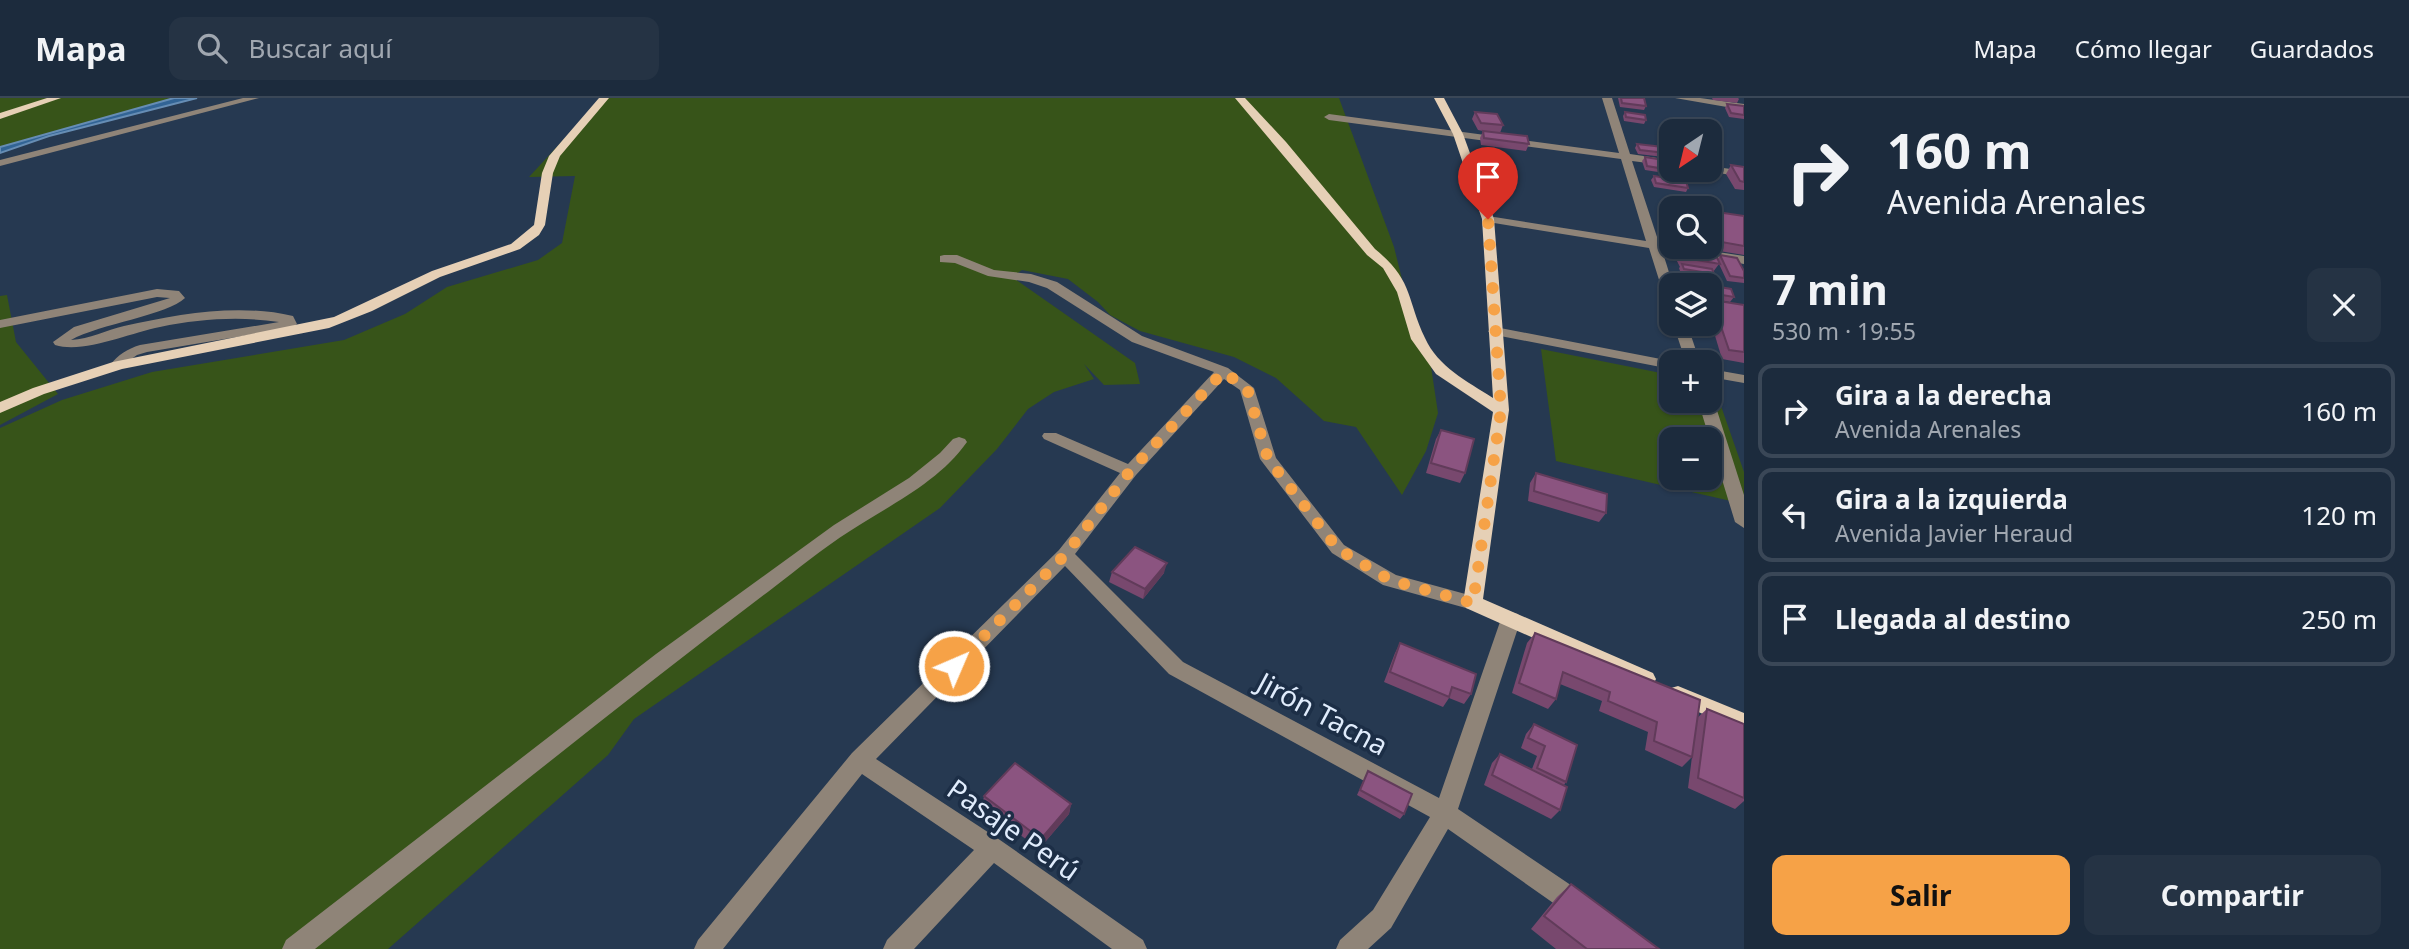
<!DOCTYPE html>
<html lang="es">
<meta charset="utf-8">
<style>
:root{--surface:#1c2b3d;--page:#253344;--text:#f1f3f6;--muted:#a0a7b0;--line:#3a4757;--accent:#f6a247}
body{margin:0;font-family:"Noto Sans",sans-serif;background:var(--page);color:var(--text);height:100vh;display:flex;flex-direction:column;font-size:26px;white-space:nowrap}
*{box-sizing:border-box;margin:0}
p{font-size:23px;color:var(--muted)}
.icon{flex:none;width:38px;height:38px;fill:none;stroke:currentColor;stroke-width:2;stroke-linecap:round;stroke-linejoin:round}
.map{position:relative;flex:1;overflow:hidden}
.details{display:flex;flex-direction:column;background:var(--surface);width:665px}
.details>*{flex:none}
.banner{background:#1c2b3d;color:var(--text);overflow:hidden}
.needle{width:46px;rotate:215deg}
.tools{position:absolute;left:1659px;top:21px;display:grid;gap:14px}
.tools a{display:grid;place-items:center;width:63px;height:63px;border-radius:14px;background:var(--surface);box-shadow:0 2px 5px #0004,0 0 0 2px var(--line);font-size:35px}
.pin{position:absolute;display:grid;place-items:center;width:60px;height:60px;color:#fff;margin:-72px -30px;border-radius:50% 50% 50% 0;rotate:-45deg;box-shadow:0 0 7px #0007}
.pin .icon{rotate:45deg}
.me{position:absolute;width:77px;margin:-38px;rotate:45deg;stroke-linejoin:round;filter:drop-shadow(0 0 5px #0008)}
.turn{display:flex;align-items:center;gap:24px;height:147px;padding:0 28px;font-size:32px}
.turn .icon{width:91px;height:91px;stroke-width:2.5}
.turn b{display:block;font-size:49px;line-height:60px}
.round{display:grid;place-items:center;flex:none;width:74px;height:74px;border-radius:14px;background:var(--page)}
.overview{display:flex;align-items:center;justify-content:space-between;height:119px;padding:0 28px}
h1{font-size:42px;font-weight:700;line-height:52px}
.cta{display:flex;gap:14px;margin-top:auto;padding:14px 28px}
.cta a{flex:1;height:80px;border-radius:14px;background:var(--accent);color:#111;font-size:28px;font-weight:700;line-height:80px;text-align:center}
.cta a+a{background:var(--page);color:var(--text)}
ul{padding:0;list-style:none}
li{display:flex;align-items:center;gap:21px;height:94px;margin:0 14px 10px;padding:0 14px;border:4px solid var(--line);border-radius:14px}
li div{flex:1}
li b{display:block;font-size:26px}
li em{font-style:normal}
header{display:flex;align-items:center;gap:42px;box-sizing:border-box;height:98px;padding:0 35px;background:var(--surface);border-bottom:2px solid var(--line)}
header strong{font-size:33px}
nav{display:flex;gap:38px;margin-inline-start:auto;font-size:24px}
.search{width:490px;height:63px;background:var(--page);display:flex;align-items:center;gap:18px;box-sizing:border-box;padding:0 24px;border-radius:14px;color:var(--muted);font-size:26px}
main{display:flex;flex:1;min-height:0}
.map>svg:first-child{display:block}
.green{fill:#375419;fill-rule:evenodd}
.water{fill:#326495;stroke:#668db4;stroke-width:2}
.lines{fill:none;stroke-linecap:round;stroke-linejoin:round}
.minor{fill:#8f8478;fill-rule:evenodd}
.major{fill:#e6d0b6;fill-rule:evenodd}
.wall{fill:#78486e}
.shaded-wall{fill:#613b5a}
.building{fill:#8b5480;stroke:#613b5a;stroke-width:2}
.route{stroke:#f6a247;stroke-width:12;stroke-dasharray:0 21.6}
.labels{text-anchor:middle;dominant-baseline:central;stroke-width:7;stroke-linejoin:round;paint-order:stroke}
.near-street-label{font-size:28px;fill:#e0ecfc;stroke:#1c2e46}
</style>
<header>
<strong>Mapa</strong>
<div class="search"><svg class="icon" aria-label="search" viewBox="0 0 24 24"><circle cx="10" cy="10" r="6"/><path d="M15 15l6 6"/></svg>Buscar aquí</div>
<nav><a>Mapa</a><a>Cómo llegar</a><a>Guardados</a></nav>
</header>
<main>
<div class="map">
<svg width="1744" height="851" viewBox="0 0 1744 851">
<rect width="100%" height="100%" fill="#263951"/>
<g class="green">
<polygon points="0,0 194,0 90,26 0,54"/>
<polygon points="602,0 1339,0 1394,149 1406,197 1430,262 1438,315 1426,353 1402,397 1356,329 1324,323 1276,280 1234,259 1140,233 1110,217 1098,204 1068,181 1022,172 1012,179 1135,265 1140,286 1104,287 1084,266 1094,281 1054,294 1028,311 997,351 940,410 634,621 608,657 388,851 0,851 0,330 62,302 152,274 344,242 405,216 447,189 538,162 562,145 575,78 529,79"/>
<polygon points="7,197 16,244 58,296 0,327 0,198"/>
<path d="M1541 251 1671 277V303H1710V285H1713L1744 374V406L1556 363ZM1671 341H1710V380H1671Z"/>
</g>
<polygon class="water" points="174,0 197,0 49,38 0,55 0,49"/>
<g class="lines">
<g class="minor">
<polygon points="243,0 259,0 0,68 0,62"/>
<polygon points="1602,0 1612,0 1630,56 1671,62 1671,68 1632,63 1659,145 1744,158 1744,166 1662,152 1673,187 1671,205 1666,204 1649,150 1488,124 1482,121 1488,118 1646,143 1621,61 1329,22 1324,19 1329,16 1619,55"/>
<polygon points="1675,0 1700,0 1744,6 1744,12"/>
<polygon points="1710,68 1744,73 1744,79 1706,73"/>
<polygon points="944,157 957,157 994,172 1031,176 1057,184 1142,238 1228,270 1254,290 1276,360 1344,447 1396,477 1480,500 1483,505 1480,510 1473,512 1383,487 1332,455 1260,361 1240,292 1224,281 1136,377 1075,456 1183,564 1439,700 1501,521 1504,516 1511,514 1518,516 1521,521 1458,711 1587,798 1590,807 1587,816 1578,819 1569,816 1448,731 1391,830 1368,851 1336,851 1340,842 1373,812 1430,719 1169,576 1065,468 876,661 1000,742 1143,842 1147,851 1112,851 994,765 914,851 883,851 887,842 974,752 862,676 723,851 694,851 698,842 852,655 1059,452 1120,375 1044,341 1042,338 1044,335 1056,335 1128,366 1214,274 1132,244 1047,190 1029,184 988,178 955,165 940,164 940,158"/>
<path d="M157 191 179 193 185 200C168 217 99 226 71 242 90 241 106 232 124 228 178 216 238 205 293 218L297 226 290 230 147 254 137 257 117 271 112 270 110 267C118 257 127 251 140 247L279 224C239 218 199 221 160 229 129 235 84 256 55 247L53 244 74 229 170 200 157 199 0 230V222Z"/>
<polygon points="1673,226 1687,226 1700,264 1686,264"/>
<polygon points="1495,229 1671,263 1676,264 1671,264 1671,271 1490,236 1488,233"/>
<polygon points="1710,271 1744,277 1744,285 1710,279"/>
<polygon points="1710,299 1714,303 1744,397 1744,430 1735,424 1698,303 1710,303"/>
<path d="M959 339 965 341 967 344C939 384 890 407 850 433 823 450 798 471 773 490 618 607 467 730 315 851H282L286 842 656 556 834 427 909 380 940 355 953 341Z"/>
</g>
<g class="major">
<polygon points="47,0 61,0 0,21 0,15"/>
<polygon points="599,0 609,0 560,58 553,75 545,127 539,137 520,151 440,179 372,213 329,230 122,271 44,296 0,315 0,304 33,290 113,264 334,219 432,173 511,146 534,127 542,75 549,58"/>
<path d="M1235 0H1245L1286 44 1375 151C1414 183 1406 200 1425 240 1438 269 1467 283 1493 300L1482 121 1453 36 1434 0H1444L1463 36 1494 121 1509 312 1483 501 1653 575 1656 581 1653 587 1646 589 1639 587 1466 510 1463 505 1493 314 1436 276 1411 241 1397 194 1383 170 1367 157Z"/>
<polygon points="1678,588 1744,615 1744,634 1671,602 1668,596 1671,590"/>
</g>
</g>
<g class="wall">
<polygon points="1618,0 1644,0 1646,8 1644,12 1620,9"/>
<polygon points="1712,0 1738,0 1739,1 1737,5 1713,2"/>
<polygon points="1727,6 1744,8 1744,21 1729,19 1725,10"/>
<polygon points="1475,14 1503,27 1500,35 1529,46 1526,53 1481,47 1480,40 1483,33 1478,32 1472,21"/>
<polygon points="1625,14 1646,22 1644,26 1624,23 1623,18"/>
<polygon points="1637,46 1666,55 1664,59 1638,56 1635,50"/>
<polygon points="1645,59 1673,72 1671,76 1645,72 1642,63"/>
<polygon points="1731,67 1744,69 1744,92 1735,91 1726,76"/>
<polygon points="1654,78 1688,90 1686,94 1654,89 1651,82"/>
<polygon points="1671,111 1671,125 1668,116"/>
<polygon points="1710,113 1744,118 1744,157 1713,152 1718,161 1720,157 1744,173 1744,185 1727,183 1719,166 1713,174 1714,176 1711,181 1681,176 1679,170 1680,169 1673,155 1677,149 1710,149"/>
<polygon points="1687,177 1720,189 1734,199 1730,204 1710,200 1710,187 1685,187 1684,182"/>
<polygon points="1712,202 1744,207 1744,265 1722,261 1710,221 1710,206"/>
<polygon points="1441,332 1465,375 1460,385 1426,375 1436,341"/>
<polygon points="1536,375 1606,415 1599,424 1528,403 1530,385"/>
<polygon points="1112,474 1164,475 1143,501 1109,484"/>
<polygon points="1535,535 1700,602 1692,659 1682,669 1645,652 1648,634 1599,613 1602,603 1560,586 1556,601 1548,611 1512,595 1527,545"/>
<polygon points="1400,545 1471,596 1464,606 1449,600 1443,609 1384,584 1395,555"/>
<polygon points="1707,611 1744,626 1744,703 1735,711 1688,690 1697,620"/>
<polygon points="1534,626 1566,684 1564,687 1560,712 1551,721 1484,687 1492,665 1500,656 1532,671 1537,658 1521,650 1526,636"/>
<polygon points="1368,673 1404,716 1400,721 1357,697"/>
<polygon points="984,698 1071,706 1069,716 1039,751 982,708"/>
<polygon points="1571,786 1659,851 1556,851 1531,831 1557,799"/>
</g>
<g class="shaded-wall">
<polygon points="1167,465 1164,475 1143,501 1145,491"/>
<polygon points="1071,706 1069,716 1039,751 1041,741"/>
</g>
<g class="building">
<polygon points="1621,0 1644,0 1646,8 1622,5"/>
<polygon points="1727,6 1744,8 1744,17 1731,15"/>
<polygon points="1475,14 1497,16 1503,27 1481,25"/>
<polygon points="1625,14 1645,17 1646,22 1626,19"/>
<polygon points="1483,33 1527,38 1529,46 1484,40"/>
<polygon points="1637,46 1663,49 1666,55 1640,52"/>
<polygon points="1645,59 1670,63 1671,72 1647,68"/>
<polygon points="1731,67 1744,69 1744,84 1740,83"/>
<polygon points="1654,78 1686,83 1688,90 1656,85"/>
<polygon points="1673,107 1691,110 1674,110"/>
<polygon points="1710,113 1744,118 1744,148 1710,142"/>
<polygon points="1680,149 1696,149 1713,151 1720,166 1685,160"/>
<polygon points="1720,157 1737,160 1744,173 1744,180 1730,178"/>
<polygon points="1682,166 1712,171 1714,176 1684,171"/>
<polygon points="1687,177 1718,183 1720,189 1731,191 1734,199 1710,195 1710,187 1689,187"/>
<polygon points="1712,202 1744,207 1744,254 1729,252"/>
<polygon points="1441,332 1474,341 1465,375 1431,365"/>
<polygon points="1536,375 1607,396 1606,415 1534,393"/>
<polygon points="1135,449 1167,465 1145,491 1112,474"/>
<polygon points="1535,535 1700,602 1692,659 1654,643 1657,624 1608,603 1610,594 1563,574 1556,601 1519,585"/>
<polygon points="1400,545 1476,576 1471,596 1452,589 1449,599 1390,574"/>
<polygon points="1707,611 1744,626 1744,700 1698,680"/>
<polygon points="1534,626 1577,647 1566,684 1537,670 1545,648 1528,640"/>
<polygon points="1500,656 1567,689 1560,712 1492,677"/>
<polygon points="1015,665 1071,706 1041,741 984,698"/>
<polygon points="1368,673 1412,696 1404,716 1360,692"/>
<polygon points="1571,786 1659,851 1587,851 1544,818"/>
</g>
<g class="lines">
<polyline class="route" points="954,568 1065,457 1130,373 1223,274 1247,290 1268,361 1338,451 1390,482 1473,505 1501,312 1488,121"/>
</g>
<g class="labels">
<g class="near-street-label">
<text transform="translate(1323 615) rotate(28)">Jirón Tacna</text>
<text transform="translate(1014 731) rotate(35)">Pasaje Perú</text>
</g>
</g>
</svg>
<div class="tools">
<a><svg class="needle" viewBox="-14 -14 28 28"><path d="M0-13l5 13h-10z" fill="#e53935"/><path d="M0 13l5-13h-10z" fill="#a0a7b0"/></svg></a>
<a><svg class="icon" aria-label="search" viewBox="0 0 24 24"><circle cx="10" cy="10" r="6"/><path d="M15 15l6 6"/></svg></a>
<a><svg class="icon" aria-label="layers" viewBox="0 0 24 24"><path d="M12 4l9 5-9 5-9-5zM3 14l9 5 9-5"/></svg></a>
<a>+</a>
<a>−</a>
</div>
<div class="pin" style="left:1488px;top:121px;background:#d93025"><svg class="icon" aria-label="arrive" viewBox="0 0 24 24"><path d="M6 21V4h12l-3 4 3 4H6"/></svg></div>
<svg class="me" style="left:954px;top:568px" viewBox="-20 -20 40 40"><circle r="17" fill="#f6a247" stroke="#fff" stroke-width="3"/><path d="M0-11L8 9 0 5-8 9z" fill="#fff"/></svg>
</div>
<section class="details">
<div class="banner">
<div class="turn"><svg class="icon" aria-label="right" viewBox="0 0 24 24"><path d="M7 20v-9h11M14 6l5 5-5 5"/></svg><div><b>160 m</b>Avenida Arenales</div></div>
</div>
<div class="overview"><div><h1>7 min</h1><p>530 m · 19:55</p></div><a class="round"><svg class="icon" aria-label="close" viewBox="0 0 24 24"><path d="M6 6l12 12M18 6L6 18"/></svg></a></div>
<ul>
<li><svg class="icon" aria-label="right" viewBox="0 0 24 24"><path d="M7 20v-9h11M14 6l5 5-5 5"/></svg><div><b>Gira a la derecha</b><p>Avenida Arenales</p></div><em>160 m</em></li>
<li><svg class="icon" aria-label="left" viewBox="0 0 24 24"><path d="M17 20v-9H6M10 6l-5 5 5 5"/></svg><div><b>Gira a la izquierda</b><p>Avenida Javier Heraud</p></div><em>120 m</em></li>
<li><svg class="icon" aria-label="arrive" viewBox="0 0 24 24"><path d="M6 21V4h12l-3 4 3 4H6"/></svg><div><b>Llegada al destino</b></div><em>250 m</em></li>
</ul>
<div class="cta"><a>Salir</a><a>Compartir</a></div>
</section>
</main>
